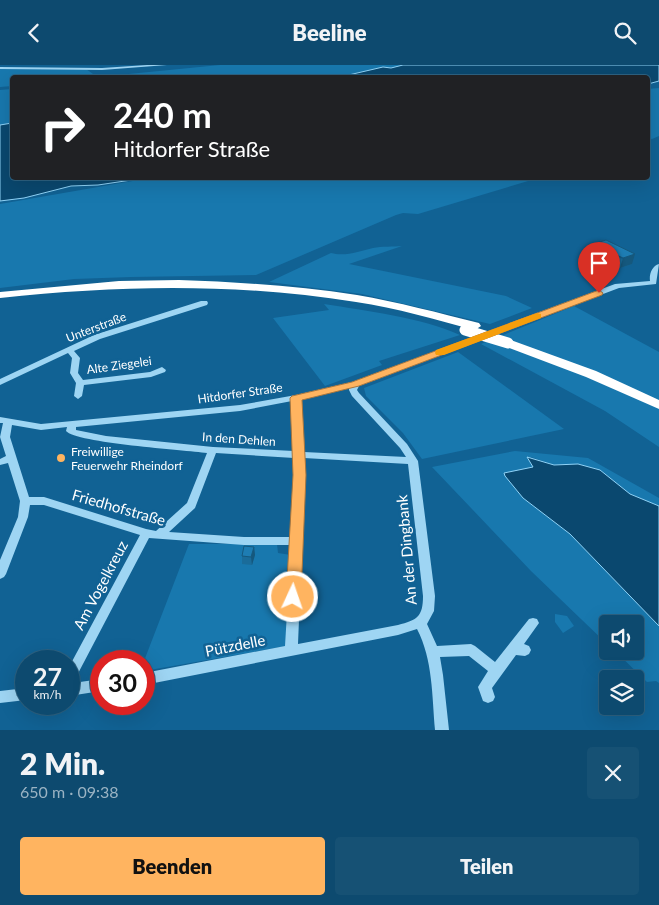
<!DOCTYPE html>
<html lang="de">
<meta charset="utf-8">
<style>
:root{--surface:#0d4a6f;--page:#165174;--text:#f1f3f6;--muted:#9ab3c3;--line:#2d6282;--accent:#ffb460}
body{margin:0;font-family:Lato,sans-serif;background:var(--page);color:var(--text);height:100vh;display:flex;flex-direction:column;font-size:19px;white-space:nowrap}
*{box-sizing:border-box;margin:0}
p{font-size:16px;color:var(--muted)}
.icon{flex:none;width:28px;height:28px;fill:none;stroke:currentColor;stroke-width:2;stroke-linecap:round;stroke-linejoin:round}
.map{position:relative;height:665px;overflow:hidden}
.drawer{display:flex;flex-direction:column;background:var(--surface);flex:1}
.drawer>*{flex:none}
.hud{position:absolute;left:10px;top:10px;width:640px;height:105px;border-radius:5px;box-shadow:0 5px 20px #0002,0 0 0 1px var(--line);background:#202124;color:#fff;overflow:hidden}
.controls{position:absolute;left:599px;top:550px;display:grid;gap:10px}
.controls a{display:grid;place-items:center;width:45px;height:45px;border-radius:5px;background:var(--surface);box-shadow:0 5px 20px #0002,0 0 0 1px var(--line);font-size:25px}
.speed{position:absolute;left:15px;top:585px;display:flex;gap:10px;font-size:25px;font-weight:700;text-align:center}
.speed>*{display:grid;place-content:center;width:65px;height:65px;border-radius:50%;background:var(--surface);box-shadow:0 5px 20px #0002,0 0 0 1px var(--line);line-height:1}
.speed small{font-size:12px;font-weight:400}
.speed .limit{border:8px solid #d22;background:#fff;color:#111}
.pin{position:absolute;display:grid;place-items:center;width:42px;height:42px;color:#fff;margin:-51px -21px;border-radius:50% 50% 50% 0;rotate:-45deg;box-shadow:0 0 5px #0007}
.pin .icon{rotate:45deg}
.me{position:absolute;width:55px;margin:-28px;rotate:3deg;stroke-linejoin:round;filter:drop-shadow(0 0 4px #0008)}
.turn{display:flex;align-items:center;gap:18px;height:105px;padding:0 20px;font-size:22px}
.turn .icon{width:65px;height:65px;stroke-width:2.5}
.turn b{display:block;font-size:35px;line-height:42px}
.round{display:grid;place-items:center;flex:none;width:52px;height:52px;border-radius:5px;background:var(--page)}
.summary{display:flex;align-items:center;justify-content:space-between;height:85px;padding:0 20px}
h1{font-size:30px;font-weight:800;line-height:38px}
.primary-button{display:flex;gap:10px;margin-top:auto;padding:10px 20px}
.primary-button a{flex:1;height:58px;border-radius:5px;background:var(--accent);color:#111;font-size:20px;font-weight:800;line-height:58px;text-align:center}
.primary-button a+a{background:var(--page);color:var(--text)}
header{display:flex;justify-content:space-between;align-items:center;height:65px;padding:0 20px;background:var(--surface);font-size:22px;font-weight:800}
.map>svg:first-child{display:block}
.green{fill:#1878ae}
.water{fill:#0a486f;stroke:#90d3f7}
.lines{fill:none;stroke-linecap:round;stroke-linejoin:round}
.minor{fill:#9ed5f3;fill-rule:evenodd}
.highway{fill:#fff;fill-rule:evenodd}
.highway-bridge{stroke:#fff;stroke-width:11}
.wall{fill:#1a6c9a}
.shaded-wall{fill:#15587d}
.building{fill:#1e7db3;stroke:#15587d}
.route{fill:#ffb460;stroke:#a6753e}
.slow{fill:#f59e0b}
.poi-dot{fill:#ffb460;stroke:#116294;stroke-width:2}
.labels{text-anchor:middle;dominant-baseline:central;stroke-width:5;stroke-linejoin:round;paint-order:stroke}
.street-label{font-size:12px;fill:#fff;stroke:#116294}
.poi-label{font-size:12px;fill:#fff;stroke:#116294;text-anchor:start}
.near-street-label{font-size:15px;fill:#fff;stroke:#116294}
</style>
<header><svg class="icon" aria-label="back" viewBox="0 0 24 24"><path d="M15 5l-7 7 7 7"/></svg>Beeline<svg class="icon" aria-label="search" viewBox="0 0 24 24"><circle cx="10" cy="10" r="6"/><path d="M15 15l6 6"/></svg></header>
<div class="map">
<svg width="659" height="665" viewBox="0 0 659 665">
<rect width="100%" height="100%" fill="#116294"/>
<g class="green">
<polygon points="220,0 494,0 517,12 98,12"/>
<polygon points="0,3 86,4 93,9 72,12 12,12 12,21 0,22"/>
<polygon points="659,23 659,71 652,74 648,73 648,24"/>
<polygon points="12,24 12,97 0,99 0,25"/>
<polygon points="150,113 150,112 538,113 418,149 403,148 396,150 256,210 131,212 74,214 0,223 0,139"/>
<path d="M402 181 349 199 506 231 532 243 490 259 362 229 269 217 331 188C345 192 360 186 373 183 382 181 393 182 402 181Z"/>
<path d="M324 239C367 246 420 252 460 270L379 296 382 300 325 321 273 253 329 245Z"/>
<polygon points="574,241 659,287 659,382 605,346 481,279"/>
<polygon points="458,287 564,364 422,394 403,368 366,331 364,323"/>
<polygon points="515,386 588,393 659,433 659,441 630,429 600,405 578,399 554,400 531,392 534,402 504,408 523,433 570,469 659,561 659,618 656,616 647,617 615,586 635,586 635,559 608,559 607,579 531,506 432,402"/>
<polygon points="189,479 277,479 278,488 291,490 287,581 144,606 144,596"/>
<polygon points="555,549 567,551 574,561 563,568 555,557"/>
</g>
<g class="water">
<polygon points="403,0 659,0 659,16 648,19 648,12 340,12 383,2 391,3"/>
<polygon points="12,58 12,112 145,113 98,120 71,121 24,133 0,136 0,60"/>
<polygon points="527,392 554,400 578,399 600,405 630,429 659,441 659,561 570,469 523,433 505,411 504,408 533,402"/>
</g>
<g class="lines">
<g class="minor">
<polygon points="147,0 167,0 102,5 0,4 0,2 102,3"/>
<path d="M659 199 656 219 619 223 359 321 357 325 359 328 407 379 418 396 435 531 434 546 427 559 437 581 471 579 475 581 495 597 529 554 533 553 537 554 539 558 524 579 529 581 531 585 529 589 525 591 516 590 492 623 495 632 493 636 488 638 483 636 478 622 488 606 469 591 440 592 443 610 449 665H435C432 631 433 595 417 564L398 570 144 620V608L285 581 291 480H244L149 473 73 618 101 614V626L69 631V602L140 470 44 440H30L28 452 6 509 4 512 0 514V495L18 452 20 436 8 398 0 400V394L6 391 0 372 3 358H0V352L41 359 240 340 296 330 352 317 615 219 650 216C649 209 652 201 659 199ZM349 323V325L352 331 400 383 406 392 304 387 300 335ZM292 336 294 386 213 382 106 371 76 365V362L240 346ZM12 360 41 365 67 362 66 366C76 378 185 385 207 388L187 438 156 466 146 464 44 432H29L10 372ZM216 388 294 393 295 410 291 472H244L169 467 195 443ZM304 393 408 399 423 531C423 552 417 555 398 560L298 579 305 410Z"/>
<polygon points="201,236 207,236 208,238 207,240 100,274 74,286 80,293 78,308 83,315 150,307 162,302 166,305 165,307 151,312 84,320 82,331 78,334 74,331 76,318 70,308 72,293 68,288 0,320 0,314 94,270"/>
<polygon points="26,623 26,635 0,638 0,626"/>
</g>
<g class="highway">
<path d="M179 215C239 217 298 221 357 230 398 237 439 248 479 258L481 261 475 265C436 255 397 243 356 237 237 218 120 220 0 233V227L119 216Z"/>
<polygon points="508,274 596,306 659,335 659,344 586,312 504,281 502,278 504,275"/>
</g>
<polyline class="highway-bridge" points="465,265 508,278"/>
</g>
<g class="wall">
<polygon points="593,179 632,199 620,203 591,189"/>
<polygon points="254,482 255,490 252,500 242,499 242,491"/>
</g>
<g class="shaded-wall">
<polygon points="635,189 632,199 620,203 623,193"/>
<polygon points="254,482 255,490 252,500 251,492"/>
</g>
<g class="building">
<polygon points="606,175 635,189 623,193 593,179"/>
<polygon points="244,481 254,482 251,492 242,491"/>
</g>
<polygon class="route" points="599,225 603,228 602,230 359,321 302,335 306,410 301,532 299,536 293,538 288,536 286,532 293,410 290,333 292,331 352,317"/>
<polygon class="slow" points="537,248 541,249 541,253 444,290 436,290 435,288 436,285"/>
<circle class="poi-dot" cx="61" cy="393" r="5"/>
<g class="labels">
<g class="street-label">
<text transform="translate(96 262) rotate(-21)">Unterstraße</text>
<text transform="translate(119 300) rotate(-8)">Alte Ziegelei</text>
<text transform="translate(240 328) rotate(-8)">Hitdorfer Straße</text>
<text transform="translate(239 374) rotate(4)">In den Dehlen</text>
</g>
<g class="poi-label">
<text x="71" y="386">Freiwillige<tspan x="71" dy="14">Feuerwehr Rheindorf</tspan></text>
</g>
<g class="near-street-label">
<text transform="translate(119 442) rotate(16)">Friedhofstraße</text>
<text transform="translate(406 485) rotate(-95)">An der Dingbank</text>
<text transform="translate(100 520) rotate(-62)">Am Vogelkreuz</text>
<text transform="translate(235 580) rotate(-11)">Pützdelle</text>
</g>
</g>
</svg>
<div class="controls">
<a><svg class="icon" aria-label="sound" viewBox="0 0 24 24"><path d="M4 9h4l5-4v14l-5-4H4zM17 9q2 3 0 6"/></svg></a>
<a><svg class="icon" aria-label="layers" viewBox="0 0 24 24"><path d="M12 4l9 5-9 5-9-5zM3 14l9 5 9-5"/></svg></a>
</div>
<div class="speed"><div>27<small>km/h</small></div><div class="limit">30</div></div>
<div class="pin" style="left:599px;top:228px;background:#d93025"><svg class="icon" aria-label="arrive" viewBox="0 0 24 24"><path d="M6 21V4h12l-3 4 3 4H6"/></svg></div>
<svg class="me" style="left:293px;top:532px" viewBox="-20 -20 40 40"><circle r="17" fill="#ffb460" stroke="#fff" stroke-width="3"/><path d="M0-11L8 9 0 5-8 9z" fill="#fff"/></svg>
<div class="hud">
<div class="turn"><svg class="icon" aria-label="right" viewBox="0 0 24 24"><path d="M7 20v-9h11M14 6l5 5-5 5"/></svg><div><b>240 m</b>Hitdorfer Straße</div></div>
</div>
</div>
<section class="drawer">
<div class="summary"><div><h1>2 Min.</h1><p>650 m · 09:38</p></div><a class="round"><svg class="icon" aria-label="close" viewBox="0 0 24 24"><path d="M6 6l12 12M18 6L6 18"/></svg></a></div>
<div class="primary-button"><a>Beenden</a><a>Teilen</a></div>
</section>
